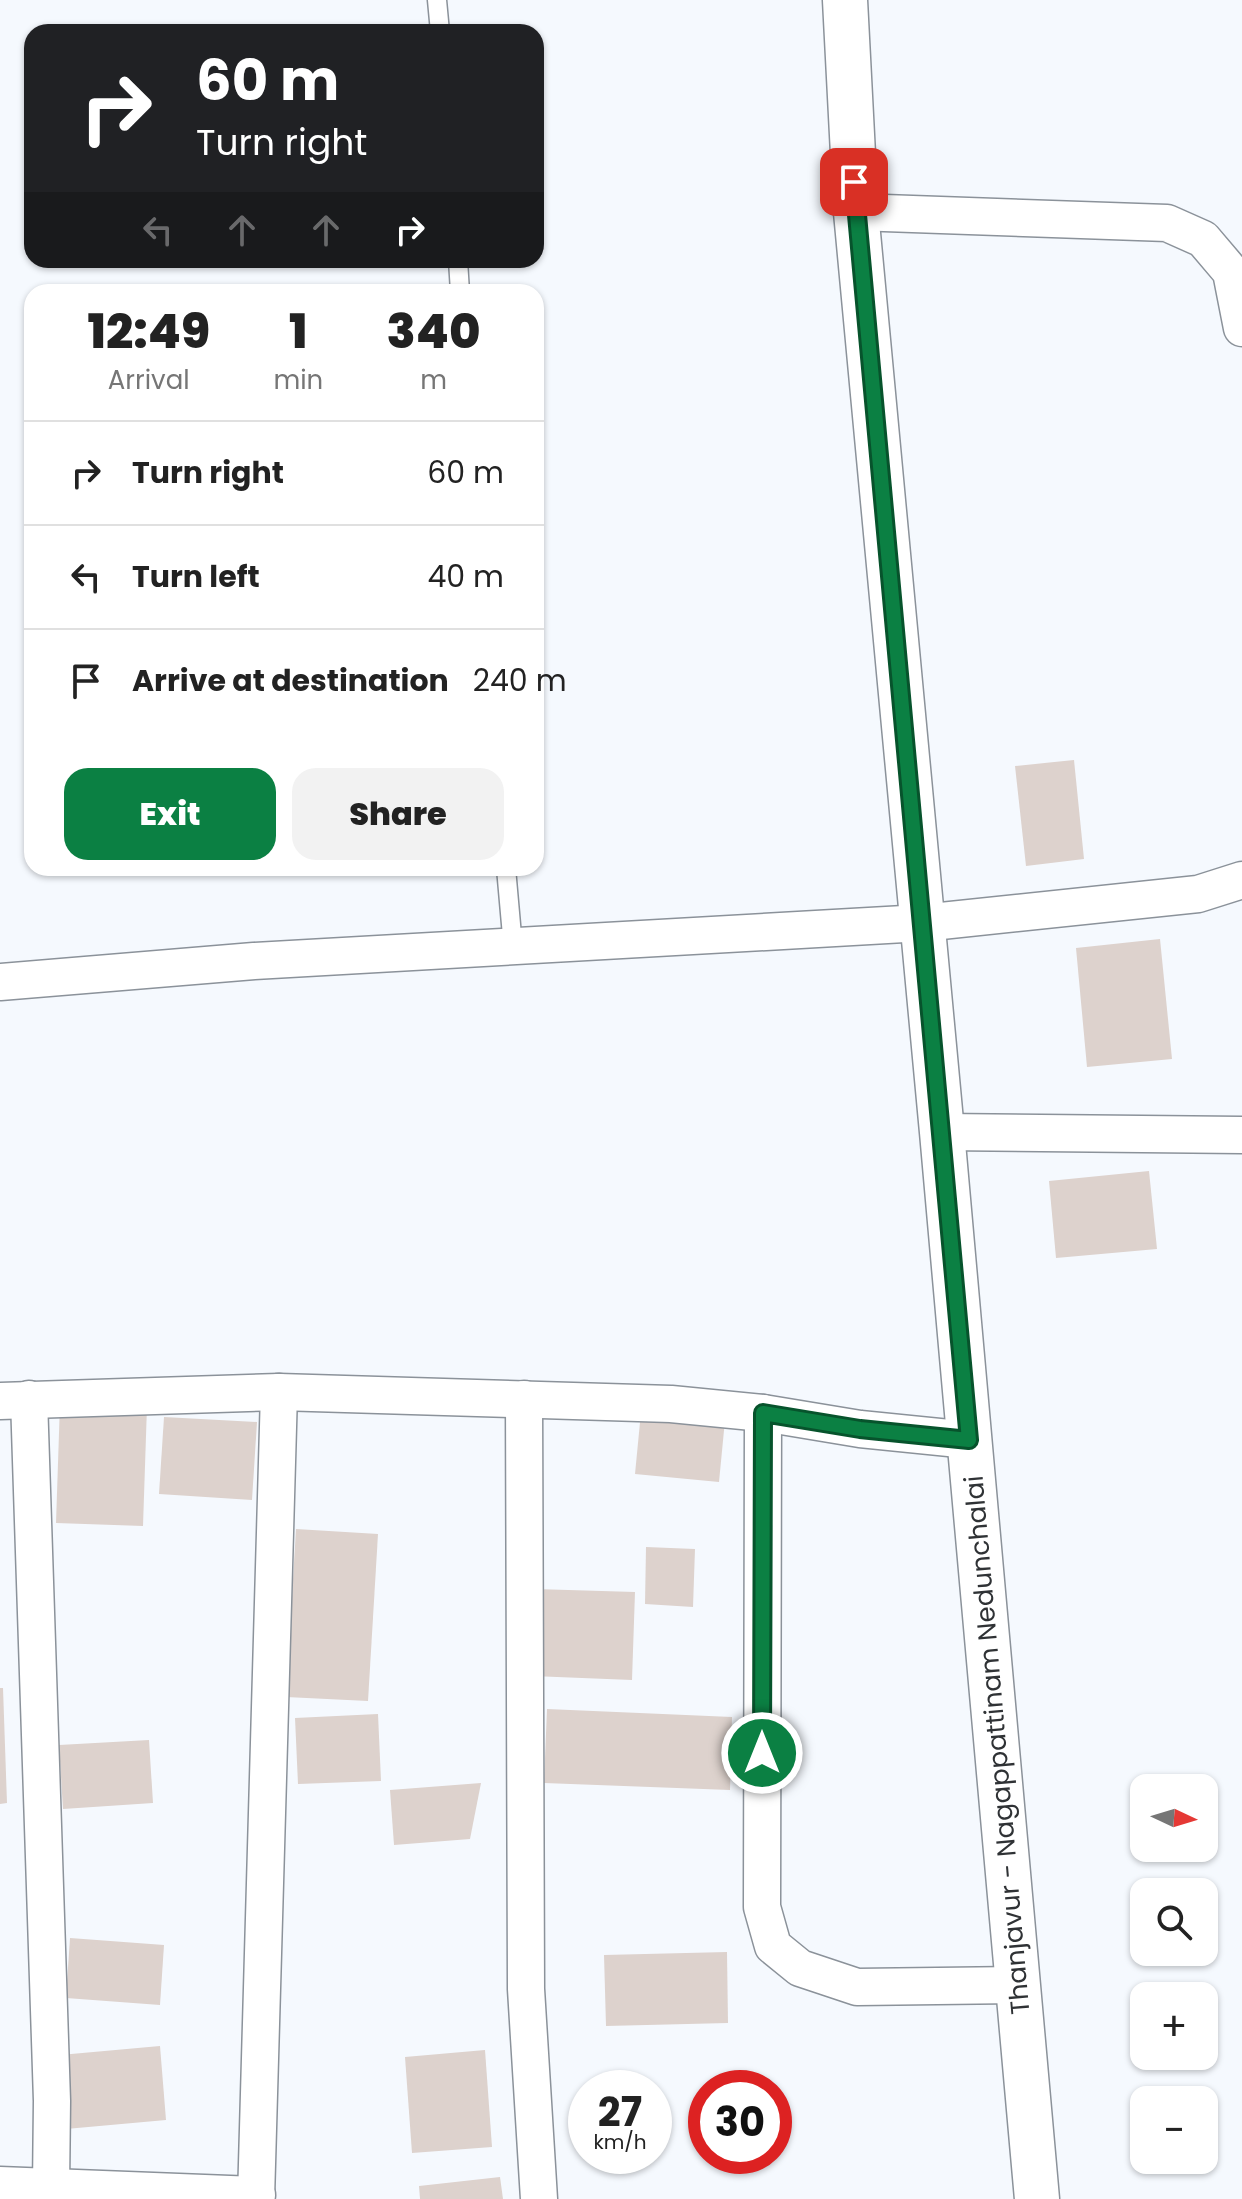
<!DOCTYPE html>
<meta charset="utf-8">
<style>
:root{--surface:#fff;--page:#f2f2f2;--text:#222;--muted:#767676;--line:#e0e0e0;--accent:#0b8043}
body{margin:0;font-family:Poppins,sans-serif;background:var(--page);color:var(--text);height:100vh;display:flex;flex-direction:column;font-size:30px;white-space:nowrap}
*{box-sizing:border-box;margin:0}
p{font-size:26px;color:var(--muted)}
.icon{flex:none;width:44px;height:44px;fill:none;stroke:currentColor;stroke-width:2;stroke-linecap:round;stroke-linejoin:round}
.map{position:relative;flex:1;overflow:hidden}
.sheet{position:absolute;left:24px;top:284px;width:520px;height:592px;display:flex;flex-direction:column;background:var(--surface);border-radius:24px;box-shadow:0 2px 6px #0004}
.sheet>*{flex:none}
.banner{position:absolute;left:24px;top:24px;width:520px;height:244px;border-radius:24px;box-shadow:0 2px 6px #0004;background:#202124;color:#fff;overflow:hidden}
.needle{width:52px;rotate:94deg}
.fabs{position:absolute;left:1130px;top:1774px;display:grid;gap:16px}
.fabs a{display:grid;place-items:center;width:88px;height:88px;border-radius:16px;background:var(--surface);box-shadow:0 2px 6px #0004;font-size:40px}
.speed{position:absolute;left:568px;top:2070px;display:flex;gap:16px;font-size:40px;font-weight:700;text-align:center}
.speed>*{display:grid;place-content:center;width:104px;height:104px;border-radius:50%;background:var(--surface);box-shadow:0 2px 6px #0004;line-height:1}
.speed small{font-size:20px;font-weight:400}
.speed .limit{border:12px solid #d22;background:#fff;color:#111}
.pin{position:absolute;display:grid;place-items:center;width:68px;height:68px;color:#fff;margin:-34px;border-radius:16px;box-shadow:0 4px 12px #0006}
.me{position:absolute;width:88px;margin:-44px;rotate:0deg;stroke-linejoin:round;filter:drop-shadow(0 0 6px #0008)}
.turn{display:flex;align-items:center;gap:28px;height:168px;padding:0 40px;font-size:36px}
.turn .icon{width:104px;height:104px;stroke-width:2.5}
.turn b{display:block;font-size:56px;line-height:68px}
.lanes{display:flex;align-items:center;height:76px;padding:0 40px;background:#0003;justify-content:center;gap:40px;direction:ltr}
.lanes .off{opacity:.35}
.eta{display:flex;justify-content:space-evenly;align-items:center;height:136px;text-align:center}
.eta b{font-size:48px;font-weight:800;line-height:56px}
.action{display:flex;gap:16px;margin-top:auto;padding:16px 40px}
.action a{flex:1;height:92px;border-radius:24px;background:var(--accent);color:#fff;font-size:32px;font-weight:800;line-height:92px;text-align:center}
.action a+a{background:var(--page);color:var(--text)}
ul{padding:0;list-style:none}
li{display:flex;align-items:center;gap:24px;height:104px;padding:0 40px;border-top:2px solid var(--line)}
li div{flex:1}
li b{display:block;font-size:30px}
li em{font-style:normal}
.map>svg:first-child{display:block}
.building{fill:#ddd2cd}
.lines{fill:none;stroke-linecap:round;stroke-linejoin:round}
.service-casing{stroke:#8b929a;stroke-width:21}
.minor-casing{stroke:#8b929a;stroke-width:39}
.trunk-casing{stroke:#8b929a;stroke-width:47}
.service{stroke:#fff;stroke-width:18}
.minor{stroke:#fff;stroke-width:36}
.trunk{stroke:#fff;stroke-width:44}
.route-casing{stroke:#07532c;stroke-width:20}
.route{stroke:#0b8043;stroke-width:14}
.labels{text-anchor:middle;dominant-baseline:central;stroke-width:6;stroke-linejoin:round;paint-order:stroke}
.street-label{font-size:26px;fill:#2f3235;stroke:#fff}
</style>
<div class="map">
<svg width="1242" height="2199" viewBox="0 0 1242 2199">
<rect width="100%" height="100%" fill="#f5f9fe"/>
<g class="building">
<polygon points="1074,760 1084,859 1026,866 1015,766"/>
<polygon points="1160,939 1172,1059 1087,1067 1076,948"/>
<polygon points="1149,1171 1157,1249 1056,1258 1049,1181"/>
<polygon points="60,1403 147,1406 143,1526 56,1523"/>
<polygon points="641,1412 725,1420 719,1482 635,1474"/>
<polygon points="164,1417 257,1422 252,1500 159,1494"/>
<polygon points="296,1529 378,1534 368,1701 286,1697"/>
<polygon points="646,1547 695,1549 693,1607 645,1604"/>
<polygon points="535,1589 635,1592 632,1680 532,1676"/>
<polygon points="0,1688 3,1688 7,1803 0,1804"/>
<polygon points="547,1709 732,1717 730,1790 544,1783"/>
<polygon points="378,1714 381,1781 298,1784 295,1718"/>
<polygon points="149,1740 153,1803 63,1809 59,1745"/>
<polygon points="481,1783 470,1839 394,1845 390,1790"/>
<polygon points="70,1938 164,1945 160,2005 66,1998"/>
<polygon points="727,1952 728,2023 606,2026 604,1955"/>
<polygon points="160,2046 166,2120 66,2129 60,2055"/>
<polygon points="485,2050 492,2147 412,2153 405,2057"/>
<polygon points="500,2177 503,2199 420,2199 419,2186"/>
</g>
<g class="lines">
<defs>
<g id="service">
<polyline points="437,0 440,32"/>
<polyline points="458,260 460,292"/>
<polyline points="506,868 513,947"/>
</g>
<g id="minor">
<polyline points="856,212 1167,223 1203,239 1231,272 1242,328"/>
<polyline points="0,982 254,961 922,923 1198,894 1242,880"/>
<polyline points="942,1132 1242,1135"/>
<polyline points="29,1399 52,2101 51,2187"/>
<polyline points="524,1399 526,1989 539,2199"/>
<polyline points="0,1401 279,1392 671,1404 763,1413 860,1429 969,1440"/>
<polyline points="763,1413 762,1907 773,1946 800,1968 857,1987 1018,1985"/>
<polyline points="0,2185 257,2195"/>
<polyline points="256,2199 279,1392"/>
</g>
<polyline id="trunk" points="845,0 856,212 942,1132 1037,2199"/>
</defs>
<use href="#service" class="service-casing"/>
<use href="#minor" class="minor-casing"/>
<use href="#trunk" class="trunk-casing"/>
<use href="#service" class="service"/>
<use href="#minor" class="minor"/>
<use href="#trunk" class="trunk"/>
</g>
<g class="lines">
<defs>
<polyline id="route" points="762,1753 763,1413 860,1429 969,1440 854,182"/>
</defs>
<use href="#route" class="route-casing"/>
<use href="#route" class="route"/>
</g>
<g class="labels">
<g class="street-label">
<text transform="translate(997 1745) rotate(-95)">Thanjavur - Nagappattinam Nedunchalai</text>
</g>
</g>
</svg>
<div class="fabs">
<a><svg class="needle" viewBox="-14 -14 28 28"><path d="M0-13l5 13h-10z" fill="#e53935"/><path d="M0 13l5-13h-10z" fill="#767676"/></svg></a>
<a><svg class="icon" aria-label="search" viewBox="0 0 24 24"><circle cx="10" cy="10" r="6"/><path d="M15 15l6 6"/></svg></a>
<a>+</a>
<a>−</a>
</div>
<div class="speed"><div>27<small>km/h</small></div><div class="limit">30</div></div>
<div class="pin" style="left:854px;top:182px;background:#d93025"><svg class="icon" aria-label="arrive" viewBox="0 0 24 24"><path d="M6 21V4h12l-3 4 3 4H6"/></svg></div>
<svg class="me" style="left:762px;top:1753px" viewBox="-20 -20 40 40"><circle r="17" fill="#0b8043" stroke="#fff" stroke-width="3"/><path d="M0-11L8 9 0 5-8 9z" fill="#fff"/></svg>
<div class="banner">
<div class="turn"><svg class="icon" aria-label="right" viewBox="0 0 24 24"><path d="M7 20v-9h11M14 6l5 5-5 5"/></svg><div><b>60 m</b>Turn right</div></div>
<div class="lanes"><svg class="icon off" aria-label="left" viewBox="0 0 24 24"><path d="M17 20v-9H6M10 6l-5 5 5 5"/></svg><svg class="icon off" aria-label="ahead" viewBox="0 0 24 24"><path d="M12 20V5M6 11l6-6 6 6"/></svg><svg class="icon off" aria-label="ahead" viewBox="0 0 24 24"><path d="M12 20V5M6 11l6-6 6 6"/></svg><svg class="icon" aria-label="right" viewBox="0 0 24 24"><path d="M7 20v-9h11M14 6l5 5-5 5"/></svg></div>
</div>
<section class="sheet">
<div class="eta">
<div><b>12:49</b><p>Arrival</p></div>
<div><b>1</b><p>min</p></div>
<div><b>340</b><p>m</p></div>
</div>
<ul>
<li><svg class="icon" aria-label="right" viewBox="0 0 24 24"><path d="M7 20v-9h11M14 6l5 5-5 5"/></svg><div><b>Turn right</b></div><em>60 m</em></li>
<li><svg class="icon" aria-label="left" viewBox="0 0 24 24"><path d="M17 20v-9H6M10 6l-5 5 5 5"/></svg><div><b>Turn left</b></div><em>40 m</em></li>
<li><svg class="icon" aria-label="arrive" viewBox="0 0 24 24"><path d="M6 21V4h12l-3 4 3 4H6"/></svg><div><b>Arrive at destination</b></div><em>240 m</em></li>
</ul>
<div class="action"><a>Exit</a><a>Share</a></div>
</section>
</div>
